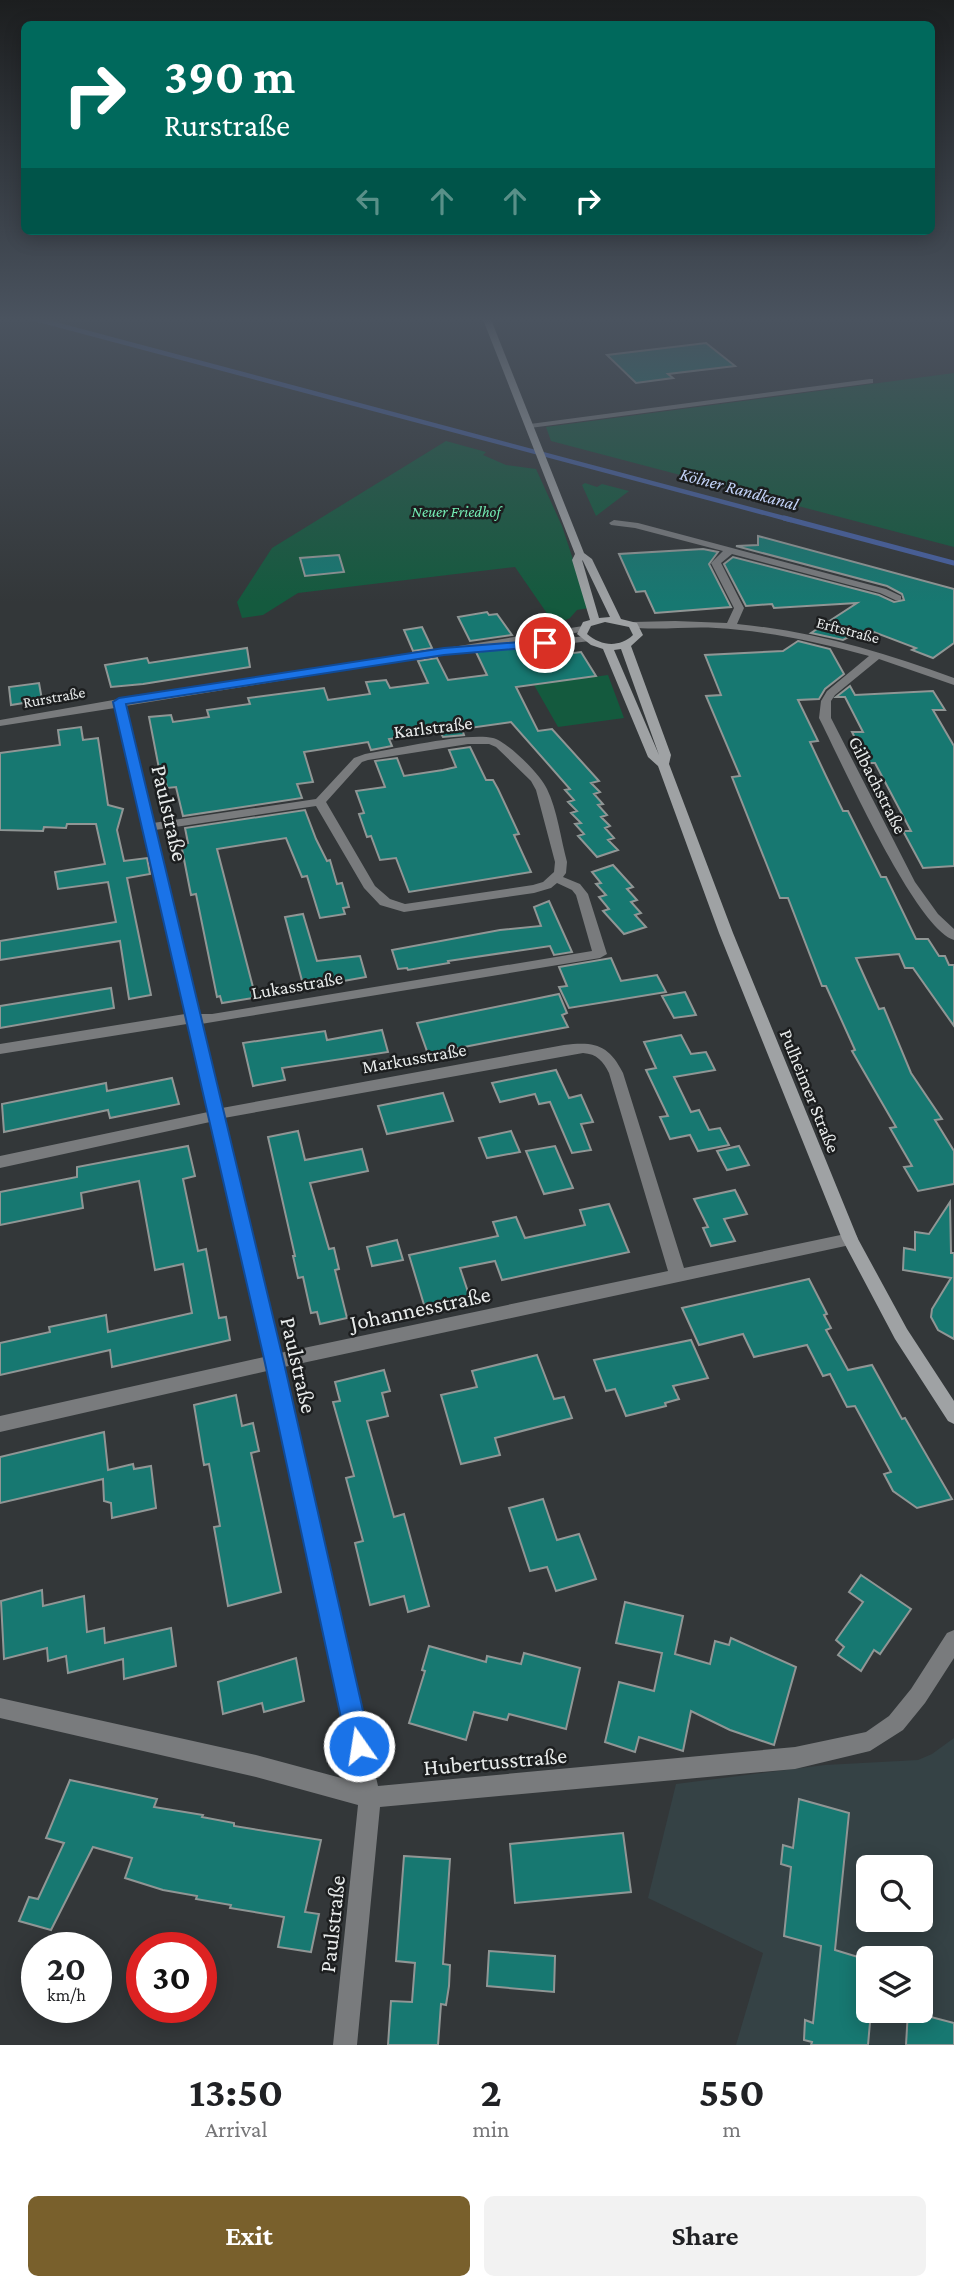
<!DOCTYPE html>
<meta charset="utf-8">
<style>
:root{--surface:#fff;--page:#f2f2f2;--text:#202124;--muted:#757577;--accent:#79602c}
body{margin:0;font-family:"Crimson Pro",serif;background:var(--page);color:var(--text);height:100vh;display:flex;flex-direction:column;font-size:26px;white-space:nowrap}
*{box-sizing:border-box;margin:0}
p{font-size:23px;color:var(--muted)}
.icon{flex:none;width:38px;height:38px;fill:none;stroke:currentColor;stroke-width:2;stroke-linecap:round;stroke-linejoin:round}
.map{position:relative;height:2045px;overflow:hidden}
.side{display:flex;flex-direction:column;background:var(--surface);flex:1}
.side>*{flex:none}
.banner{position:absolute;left:21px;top:21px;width:914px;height:214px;border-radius:10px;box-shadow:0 4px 18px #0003;background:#00695c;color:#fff;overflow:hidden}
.tools{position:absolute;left:856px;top:1855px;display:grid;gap:14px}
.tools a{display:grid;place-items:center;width:77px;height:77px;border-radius:10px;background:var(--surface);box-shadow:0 4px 18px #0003;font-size:35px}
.speed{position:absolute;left:21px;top:1932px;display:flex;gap:14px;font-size:35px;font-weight:700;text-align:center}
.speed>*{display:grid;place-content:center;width:91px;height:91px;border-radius:50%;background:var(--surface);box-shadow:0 4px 18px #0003;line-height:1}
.speed small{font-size:18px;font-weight:400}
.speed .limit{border:10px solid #d22;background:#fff;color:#111}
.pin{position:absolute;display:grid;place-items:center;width:60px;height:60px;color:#fff;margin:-30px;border:4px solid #fff;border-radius:50%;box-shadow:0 2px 7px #0007}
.me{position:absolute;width:77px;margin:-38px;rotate:347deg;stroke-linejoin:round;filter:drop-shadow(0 0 5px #0008)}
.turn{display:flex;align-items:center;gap:24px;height:147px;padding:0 28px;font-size:32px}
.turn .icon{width:91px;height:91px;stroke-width:2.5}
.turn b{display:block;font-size:49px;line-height:60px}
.lanes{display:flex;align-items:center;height:66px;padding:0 28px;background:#0003;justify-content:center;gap:35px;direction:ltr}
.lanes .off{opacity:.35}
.eta{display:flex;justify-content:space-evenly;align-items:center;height:119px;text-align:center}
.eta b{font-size:42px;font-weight:700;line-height:49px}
.action{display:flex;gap:14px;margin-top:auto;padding:14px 28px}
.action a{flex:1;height:80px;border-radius:10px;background:var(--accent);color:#fff;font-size:28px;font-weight:700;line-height:80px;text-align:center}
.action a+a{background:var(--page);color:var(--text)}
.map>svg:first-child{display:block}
.built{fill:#354245;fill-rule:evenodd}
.green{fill:#145a3e}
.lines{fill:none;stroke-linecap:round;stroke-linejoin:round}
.stream-far1{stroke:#4760a0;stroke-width:4.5}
.stream{stroke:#4760a0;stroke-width:5}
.building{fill:#177871;stroke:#909695;stroke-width:2}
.minor{fill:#797b7d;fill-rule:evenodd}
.secondary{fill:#9fa2a4;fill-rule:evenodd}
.route{fill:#1a73e8;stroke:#114b97;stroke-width:2}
.labels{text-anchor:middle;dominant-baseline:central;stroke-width:5;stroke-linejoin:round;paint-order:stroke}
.far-park-label{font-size:16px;font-style:italic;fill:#74ecb4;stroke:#1c1e1f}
.far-street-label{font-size:16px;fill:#e8ebeb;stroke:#1c1e1f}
.far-water-label{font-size:18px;font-style:italic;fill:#c2d2f7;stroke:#1c1e1f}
.street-label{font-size:19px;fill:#e8ebeb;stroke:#1c1e1f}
.near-street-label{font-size:23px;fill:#e8ebeb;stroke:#1c1e1f}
</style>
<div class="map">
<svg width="954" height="2045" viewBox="0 0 954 2045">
<rect width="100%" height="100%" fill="#333739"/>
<path class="built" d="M954 1738V2045H736L763 1953 648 1898 676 1784 825 1765 918 1760 932 1754ZM868 1867H920V1920H868ZM868 1958H920V2011H868Z"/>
<g class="green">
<polygon points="954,373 954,547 551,441 546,427"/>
<polygon points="446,441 486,452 483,455 506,465 536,469 562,526 589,608 577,610 570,618 555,625 515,567 298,593 263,615 242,618 237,602 272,548"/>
<polygon points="585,483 597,487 602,484 629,491 596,516 582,485"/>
<polygon points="608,675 624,718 558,727 534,685"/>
</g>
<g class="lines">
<polyline class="stream-far1" points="28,317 791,520"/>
<polyline class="stream" points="784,518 954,563"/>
</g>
<g class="building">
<polygon points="706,343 735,366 668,374 673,378 636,383 607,355"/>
<polygon points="758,536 954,589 954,643 933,658 912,650 916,648 874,632 864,638 854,634 843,640 811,633 857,603 774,608 772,604 746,606 724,564 733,557 879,595 894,602 904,600 902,594 887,586 736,546 758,545"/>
<polygon points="703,549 718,552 709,564 731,607 655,613 645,591 636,592 619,554"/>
<polygon points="339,555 344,572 305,576 300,558"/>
<polygon points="487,612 489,615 497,614 512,635 470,641 458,617"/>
<polygon points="422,627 432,648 413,651 404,630"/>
<polygon points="798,641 830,649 844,674 825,689 819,699 798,700 818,741 810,742 826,776 843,811 848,811 881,877 886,877 916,939 928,939 939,956 945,956 949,965 954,965 954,1026 913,968 905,968 899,954 856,958 879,1009 884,1008 911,1073 942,1119 935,1120 954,1151 954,1184 918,1191 904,1167 912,1166 890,1128 896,1127 852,1051 855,1050 826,986 822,986 788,898 780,898 732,777 740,776 706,696 721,695 705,655 783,651"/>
<polygon points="519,645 529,659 581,652 596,676 516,687 538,731 552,729 599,781 591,783 600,792 594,794 603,804 598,805 607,815 601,817 610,826 605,828 614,838 608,840 618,850 597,857 578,836 584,834 575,824 581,823 571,813 577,811 568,802 574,800 565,790 570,789 511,722 462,729 464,735 443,737 440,732 389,739 392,746 371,750 368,742 304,752 313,782 297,784 302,798 183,816 176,787 167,788 166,783 162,784 149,717 171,715 173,722 209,717 207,710 250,704 248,698 324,688 328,700 370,694 366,682 386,680 390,688 428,683 418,661 437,658 448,680 487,675 476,652"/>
<polygon points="247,648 250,667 143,684 111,687 105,665 147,658 149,663"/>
<polygon points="39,683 42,700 11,705 9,687"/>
<polygon points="850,686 855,695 933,691 945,710 933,710 954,746 954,866 923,868 903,831 911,831 875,763 868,763 852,732 863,732 845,697 836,697"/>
<polygon points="81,727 83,740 98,738 108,805 123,809 117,830 124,861 147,858 150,874 127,878 151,995 129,999 120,941 0,960 0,941 116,922 108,882 58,889 55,872 105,864 96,824 67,824 66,828 44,827 43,831 0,830 0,753 60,745 58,730"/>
<polygon points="470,747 486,780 493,780 498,789 519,834 514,835 531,872 409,892 396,858 380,860 371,836 367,837 359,814 364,813 356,791 385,787 375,761 397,758 404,776 443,770 456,767 449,750"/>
<polygon points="305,810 316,839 327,861 330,860 337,884 342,883 349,907 343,908 345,914 320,918 307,876 302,877 286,838 217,849 254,991 251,991 253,998 222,1003 220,996 217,997 196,894 191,895 181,844 188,843 185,828"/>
<polygon points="613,865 633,887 627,889 637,900 631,902 641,913 635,915 646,927 624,934 603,911 609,909 599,897 606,895 596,884 601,883 592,872"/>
<polygon points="549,901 572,952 554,955 550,946 448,961 449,963 408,970 407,968 398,969 392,950 500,930 541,926 534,907"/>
<polygon points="303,914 317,961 360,956 366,977 304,988 285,917"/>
<polygon points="611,958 621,981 657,975 666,992 569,1008 559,987 567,986 559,967"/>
<polygon points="111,988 114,1008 0,1028 0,1006"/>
<polygon points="685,992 696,1015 674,1018 662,996"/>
<polygon points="559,994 567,1013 562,1015 568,1027 510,1038 428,1054 417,1023"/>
<polygon points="382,1030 388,1052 282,1068 285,1080 253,1086 243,1043 325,1031 327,1040"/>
<polygon points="681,1035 691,1054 706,1052 715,1070 674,1077 691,1112 699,1110 709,1130 720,1128 729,1145 698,1151 690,1135 670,1139 660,1117 668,1116 646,1070 656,1068 644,1042"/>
<polygon points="556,1070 569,1098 581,1095 593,1122 581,1124 591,1150 572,1153 550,1102 539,1104 535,1094 500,1102 492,1083"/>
<polygon points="172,1078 179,1104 110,1118 108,1110 4,1132 2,1104 106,1083 107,1091"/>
<polygon points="443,1093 453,1121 387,1134 378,1106"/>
<polygon points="298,1131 305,1160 362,1149 368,1171 310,1183 329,1249 334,1248 339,1269 335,1270 347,1318 320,1324 317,1312 311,1313 303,1277 298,1278 293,1256 295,1256 268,1137"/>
<polygon points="511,1131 520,1152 487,1158 479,1138"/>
<polygon points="188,1146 195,1176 183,1179 198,1251 206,1249 219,1318 226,1317 230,1340 112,1367 110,1350 0,1375 0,1343 50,1332 49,1327 106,1315 108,1332 192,1313 183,1264 155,1270 139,1181 81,1193 83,1208 0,1225 0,1192 77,1177 77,1167"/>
<polygon points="555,1146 573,1188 544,1194 526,1151"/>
<polygon points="739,1146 749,1165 727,1170 717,1151"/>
<polygon points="735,1190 747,1214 724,1219 735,1241 711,1246 703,1228 708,1227 694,1199"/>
<polygon points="950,1202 951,1253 954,1253 954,1339 938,1330 931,1317 932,1309 951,1278 903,1270 904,1248 915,1250 915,1232 929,1234"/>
<polygon points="609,1204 629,1252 502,1280 495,1261 460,1268 470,1298 425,1308 409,1255 498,1236 493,1222 516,1217 525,1238 585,1225 580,1210"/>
<polygon points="397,1240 403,1260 372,1266 367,1247"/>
<polygon points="809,1279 827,1314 824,1315 831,1328 826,1330 848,1370 872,1365 902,1419 905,1418 952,1499 917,1508 893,1491 884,1474 891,1472 855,1406 847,1407 830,1374 823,1376 807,1345 754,1357 743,1334 699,1345 682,1308"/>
<polygon points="691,1340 708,1378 673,1386 679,1399 665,1403 666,1406 626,1416 615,1389 606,1391 594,1360"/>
<polygon points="537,1355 554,1399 564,1397 572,1418 495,1438 500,1455 461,1464 441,1395 477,1387 472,1371"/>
<polygon points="384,1370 390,1391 382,1393 388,1416 367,1421 394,1517 404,1514 429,1606 408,1612 404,1596 370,1605 355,1543 363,1541 346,1478 354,1476 333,1402 340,1401 335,1382"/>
<polygon points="236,1395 242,1426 253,1423 259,1451 251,1453 281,1592 228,1606 214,1527 220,1526 209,1464 204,1465 194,1405"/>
<polygon points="104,1432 108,1470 133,1464 134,1469 151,1466 156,1508 112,1518 111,1503 104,1501 103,1479 0,1503 0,1457"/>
<polygon points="543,1499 557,1540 579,1534 596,1579 556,1591 547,1567 530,1571 509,1508"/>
<polygon points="861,1575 911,1609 880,1654 874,1650 861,1671 838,1655 844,1647 836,1640 863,1602 849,1592"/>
<polygon points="42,1590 43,1606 84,1596 87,1632 104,1628 105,1643 171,1628 176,1666 124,1679 123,1659 68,1673 66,1656 48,1661 47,1648 4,1659 1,1601"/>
<polygon points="625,1602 683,1616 675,1654 710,1664 715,1641 729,1645 731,1638 796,1667 774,1745 730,1730 691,1711 683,1751 639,1737 635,1752 605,1742 619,1682 654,1691 662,1653 616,1643"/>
<polygon points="429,1646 486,1662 487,1656 521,1664 524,1653 580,1668 566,1729 509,1714 507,1720 474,1712 466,1740 409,1723 425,1671 422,1670"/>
<polygon points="296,1658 304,1701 264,1712 262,1703 223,1714 218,1682"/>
<polygon points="70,1780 157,1799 154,1807 203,1815 202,1817 234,1823 234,1826 321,1840 305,1912 319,1914 311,1952 278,1947 284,1917 230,1908 231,1905 196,1899 197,1896 163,1890 125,1878 132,1858 93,1847 51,1930 19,1921 29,1897 38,1899 64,1843 46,1838"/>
<polygon points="799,1799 849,1813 835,1950 868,1960 868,2011 871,2011 868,2045 811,2045 812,2042 804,2040 805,2020 813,2023 821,1946 784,1936 791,1867 781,1864 783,1845 793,1848"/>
<polygon points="623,1833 631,1892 515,1903 510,1844"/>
<polygon points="404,1856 450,1859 443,1964 450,1965 449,1986 446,2005 441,2004 438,2045 388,2045 391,2001 412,2002 415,1963 396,1961"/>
<polygon points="489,1951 555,1956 554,1992 487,1986"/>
<polygon points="908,2011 954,2023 954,2045 906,2045"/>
</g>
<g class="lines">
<g class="minor">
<polygon points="870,379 873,379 873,383 530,428 526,426 530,424"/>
<path d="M614 520 638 523 886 589 901 596V600H895L880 593 732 554 721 563 744 608 737 624C812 631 883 652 954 678V685L879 659 835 695 831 701V718L915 882 938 914 954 929V940C915 928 841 761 819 718L821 701 827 691 869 656C819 642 768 631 716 628 688 626 656 631 629 627V623L633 622 675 621 727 623 734 608 711 563 723 551 635 528 611 525 609 523Z"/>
<path d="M583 626 587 627V631L125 706 153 823 316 799 354 758 365 754C395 749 467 732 493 738 508 742 541 775 547 789 557 809 561 840 567 862L566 873 563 877 580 884 588 894 607 954 600 958 201 1024 222 1108 564 1045C595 1041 609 1045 623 1073L684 1268 850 1233 856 1235 858 1239 856 1243 850 1245 284 1367 378 1786 795 1747 866 1732 889 1716 911 1689 947 1633 954 1630V1658L925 1703 903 1730 870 1751 795 1769 380 1807 357 2045H333L358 1805 256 1777 0 1718V1698L256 1755 356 1782 267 1371 0 1432V1416L264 1357 210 1122 0 1168V1156L208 1112 187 1024 0 1054V1044L185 1014 115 708 0 726V720L119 699 123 700ZM468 744H489L496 747 531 781 536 790 555 862 554 872 543 882 533 885 405 904 390 899 375 886 326 802 362 762 368 760ZM316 806 364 888 380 905 404 912 534 893 551 888 557 883 572 890 576 895 592 951 212 1014H199L155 830ZM583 1053C597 1054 603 1061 609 1073L668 1271 280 1353 224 1118Z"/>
<polygon points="586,636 590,637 590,641 548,646 543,643 548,640"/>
</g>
<path class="secondary" d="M482 317H490L584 553 592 559 621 619 637 623 643 635 631 646 671 755 669 764 733 933 858 1239 907 1329 954 1401V1424L948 1421 895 1339 842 1239 719 933 658 766 648 757 603 649 591 645 577 634 583 622 590 620 572 560 575 554ZM582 560 583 561 610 617 599 618ZM605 622 629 627 633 635C619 648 601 646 587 634L591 626ZM621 649 659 755 614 650Z"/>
</g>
<linearGradient id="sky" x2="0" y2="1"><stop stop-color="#1c1e1f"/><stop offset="0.53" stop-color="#4a535f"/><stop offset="1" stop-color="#4a535f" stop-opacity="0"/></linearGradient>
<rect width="954" height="603" fill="url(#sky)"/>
<polygon class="route" points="545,640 549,641 549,646 444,655 126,704 284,1363 371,1746 367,1755 359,1758 350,1755 347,1746 265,1363 113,702 119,698 444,648"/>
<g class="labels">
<g class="far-park-label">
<text x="456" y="511">Neuer Friedhof</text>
</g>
<g class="far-street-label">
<text transform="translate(848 630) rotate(15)">Erftstraße</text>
<text transform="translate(54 697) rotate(-10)">Rurstraße</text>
</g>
<g class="far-water-label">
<text transform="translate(739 489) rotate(15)">Kölner Randkanal</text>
</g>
<g class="street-label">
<text transform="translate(433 727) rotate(-7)">Karlstraße</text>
<text transform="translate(878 785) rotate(63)">Gilbachstraße</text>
<text transform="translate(297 985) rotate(-10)">Lukasstraße</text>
<text transform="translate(414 1058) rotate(-10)">Markusstraße</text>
<text transform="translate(810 1091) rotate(68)">Pulheimer Straße</text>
</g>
<g class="near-street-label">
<text transform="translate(170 813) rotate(77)">Paulstraße</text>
<text transform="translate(420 1308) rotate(-12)">Johannesstraße</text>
<text transform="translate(299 1365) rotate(77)">Paulstraße</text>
<text transform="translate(495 1761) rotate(-5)">Hubertusstraße</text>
<text transform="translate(332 1924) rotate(-84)">Paulstraße</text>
</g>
</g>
</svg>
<div class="tools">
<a><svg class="icon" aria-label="search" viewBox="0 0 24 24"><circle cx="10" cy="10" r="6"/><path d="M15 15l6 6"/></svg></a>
<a><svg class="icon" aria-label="layers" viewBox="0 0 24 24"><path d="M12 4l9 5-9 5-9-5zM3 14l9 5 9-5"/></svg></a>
</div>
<div class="speed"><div>20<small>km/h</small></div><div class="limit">30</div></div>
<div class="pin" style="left:545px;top:643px;background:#d93025"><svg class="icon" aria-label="arrive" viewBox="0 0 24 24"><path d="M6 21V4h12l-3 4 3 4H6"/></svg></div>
<svg class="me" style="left:359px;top:1746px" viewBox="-20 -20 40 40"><circle r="17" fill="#1a73e8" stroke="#fff" stroke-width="3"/><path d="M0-11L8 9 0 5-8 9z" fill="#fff"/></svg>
<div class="banner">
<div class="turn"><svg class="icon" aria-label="right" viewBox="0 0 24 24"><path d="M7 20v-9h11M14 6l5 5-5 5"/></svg><div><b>390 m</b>Rurstraße</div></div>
<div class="lanes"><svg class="icon off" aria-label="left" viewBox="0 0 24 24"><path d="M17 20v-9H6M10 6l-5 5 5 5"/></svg><svg class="icon off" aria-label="ahead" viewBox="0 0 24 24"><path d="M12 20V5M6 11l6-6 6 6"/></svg><svg class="icon off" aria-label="ahead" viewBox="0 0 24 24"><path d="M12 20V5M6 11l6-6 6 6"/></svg><svg class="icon" aria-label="right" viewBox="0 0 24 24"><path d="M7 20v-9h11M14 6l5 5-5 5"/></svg></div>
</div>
</div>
<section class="side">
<div class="eta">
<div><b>13:50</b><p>Arrival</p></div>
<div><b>2</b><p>min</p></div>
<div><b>550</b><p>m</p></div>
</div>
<div class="action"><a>Exit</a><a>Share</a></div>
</section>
